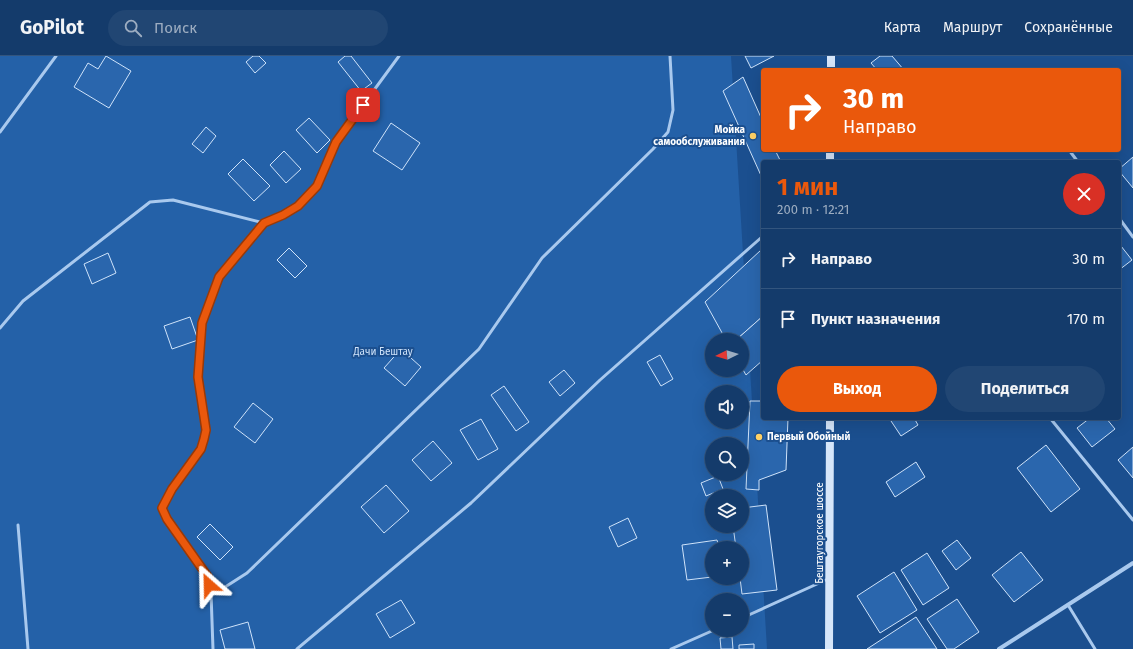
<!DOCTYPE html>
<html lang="ru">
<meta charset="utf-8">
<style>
:root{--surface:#143b6b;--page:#214673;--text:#f1f3f6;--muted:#9dadc1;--line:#33557e;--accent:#ea580c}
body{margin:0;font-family:"Fira Sans",sans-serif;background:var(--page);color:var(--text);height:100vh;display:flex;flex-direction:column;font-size:15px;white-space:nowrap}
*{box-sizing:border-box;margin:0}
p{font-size:13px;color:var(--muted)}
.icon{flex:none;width:22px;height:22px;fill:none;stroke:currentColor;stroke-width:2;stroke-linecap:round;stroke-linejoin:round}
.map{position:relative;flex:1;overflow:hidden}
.details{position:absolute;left:761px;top:104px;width:360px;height:260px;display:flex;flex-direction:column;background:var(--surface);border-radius:4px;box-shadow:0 4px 16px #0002,0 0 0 1px var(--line)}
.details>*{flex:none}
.hud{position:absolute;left:761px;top:12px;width:360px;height:84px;border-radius:4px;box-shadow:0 4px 16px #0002,0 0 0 1px var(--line);background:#ea580c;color:#fff;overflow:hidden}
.needle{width:26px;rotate:265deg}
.buttons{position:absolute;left:705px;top:277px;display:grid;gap:8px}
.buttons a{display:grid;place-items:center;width:44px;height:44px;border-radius:50%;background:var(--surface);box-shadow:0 4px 16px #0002,0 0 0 1px var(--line);font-size:20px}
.pin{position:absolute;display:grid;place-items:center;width:34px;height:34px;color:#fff;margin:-17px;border-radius:8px;box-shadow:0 2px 6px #0006}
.me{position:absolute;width:44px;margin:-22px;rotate:335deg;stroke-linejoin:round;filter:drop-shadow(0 0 3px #0008)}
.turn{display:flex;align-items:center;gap:14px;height:84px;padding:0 16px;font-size:18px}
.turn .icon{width:52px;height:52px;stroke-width:2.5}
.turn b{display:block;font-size:28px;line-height:34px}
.round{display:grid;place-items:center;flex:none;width:42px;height:42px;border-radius:21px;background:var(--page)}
.summary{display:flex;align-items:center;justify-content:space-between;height:68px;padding:0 16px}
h1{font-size:24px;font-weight:700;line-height:30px;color:var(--accent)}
.action{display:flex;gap:8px;margin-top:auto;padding:8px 16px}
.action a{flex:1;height:46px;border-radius:24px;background:var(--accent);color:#fff;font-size:16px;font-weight:700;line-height:46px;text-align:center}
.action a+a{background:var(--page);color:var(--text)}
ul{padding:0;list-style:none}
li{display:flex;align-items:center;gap:12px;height:60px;padding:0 16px;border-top:1px solid var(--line)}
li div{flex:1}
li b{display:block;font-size:15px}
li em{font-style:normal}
header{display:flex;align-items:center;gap:24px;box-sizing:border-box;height:56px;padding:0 20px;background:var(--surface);border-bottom:1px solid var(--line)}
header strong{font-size:19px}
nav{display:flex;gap:22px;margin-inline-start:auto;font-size:14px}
.search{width:280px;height:36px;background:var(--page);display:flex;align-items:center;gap:10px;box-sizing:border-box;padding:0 14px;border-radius:22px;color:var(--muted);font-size:15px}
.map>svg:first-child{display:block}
.green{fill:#2461a8;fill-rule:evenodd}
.building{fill:#2a66ad;stroke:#cfe3fa}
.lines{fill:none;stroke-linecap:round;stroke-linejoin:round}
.lane{stroke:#a9c9ee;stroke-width:3}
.street{stroke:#a9c9ee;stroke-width:4}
.secondary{stroke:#d6e6fa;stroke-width:8}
.route-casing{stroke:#983908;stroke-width:10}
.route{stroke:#ea580c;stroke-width:7}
.poi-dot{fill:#ffd166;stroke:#1b4f8f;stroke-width:1.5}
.labels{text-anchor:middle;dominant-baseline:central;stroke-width:4;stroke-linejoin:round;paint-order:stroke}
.poi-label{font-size:10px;font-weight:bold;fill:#fff;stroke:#1b4f8f;text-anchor:end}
.park-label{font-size:10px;fill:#cfe3fa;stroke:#1b4f8f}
.street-label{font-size:10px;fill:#fff;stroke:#1b4f8f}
</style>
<header>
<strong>GoPilot</strong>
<div class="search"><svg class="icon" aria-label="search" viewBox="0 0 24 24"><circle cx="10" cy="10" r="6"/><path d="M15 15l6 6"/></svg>Поиск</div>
<nav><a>Карта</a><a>Маршрут</a><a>Сохранённые</a></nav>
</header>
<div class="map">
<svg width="1133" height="593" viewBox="0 0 1133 593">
<rect width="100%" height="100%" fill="#1b4f8f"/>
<path class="green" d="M0 0H731L767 593H0ZM712 284H742V314H712ZM712 336H742V366H712ZM712 388H742V418H712ZM712 440H742V470H712ZM712 492H742V522H712ZM712 544H742V574H712Z"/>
<g class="building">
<polygon points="106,0 131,15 109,52 74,31 88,7 98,13"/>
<polygon points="253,0 259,0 266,7 255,17 246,6"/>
<polygon points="345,0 351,0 372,27 361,35 338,6"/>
<polygon points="745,0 774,0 751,12"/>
<polygon points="880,0 892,0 904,14 877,14 871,7"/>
<polygon points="743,21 763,66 763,94 775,94 781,106 763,106 763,124 723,35"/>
<polygon points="309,62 330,84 317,97 296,74"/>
<polygon points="391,67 420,87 402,114 373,95"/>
<polygon points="206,71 216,80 203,97 192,88"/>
<polygon points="284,95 301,113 286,127 270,109"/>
<polygon points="1133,101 1133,132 1119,115 1119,113"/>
<polygon points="243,103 270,130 254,145 228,118"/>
<polygon points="1121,190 1132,204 1119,214 1119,191"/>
<polygon points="289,192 307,210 295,222 277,204"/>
<polygon points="761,194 763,196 763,260 736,284 726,284 705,246"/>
<polygon points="108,197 116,217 92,228 84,208"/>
<polygon points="763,260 763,304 746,319 742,312 742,284 736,284"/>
<polygon points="190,261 198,284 172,293 164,270"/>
<polygon points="401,293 421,311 405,330 384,312"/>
<polygon points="660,299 673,323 661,330 647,306"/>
<polygon points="564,314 575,327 560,340 549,326"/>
<polygon points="504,330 529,366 516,375 491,339"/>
<polygon points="750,345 763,345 763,362 788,362 786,414 759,424 759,434 746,433"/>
<polygon points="253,347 273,363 255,387 234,371"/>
<polygon points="889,362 914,362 918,369 901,380"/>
<polygon points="1090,362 1106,362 1115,373 1092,391 1077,372"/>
<polygon points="481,363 498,393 478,404 460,374"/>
<polygon points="433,385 452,407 431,425 412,404"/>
<polygon points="1046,389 1080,433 1051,456 1017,412"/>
<polygon points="1133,391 1133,422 1118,404"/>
<polygon points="916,406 925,421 895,441 886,426"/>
<polygon points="718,420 723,433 706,440 701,427"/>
<polygon points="386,429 409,455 384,477 361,451"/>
<polygon points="766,449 777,534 742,538 740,522 742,522 742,492 736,492 733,470 742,470 742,452"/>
<polygon points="628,462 637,482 618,491 609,471"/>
<polygon points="210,468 233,491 220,504 197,481"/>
<polygon points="717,484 719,492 712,492 712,521 687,524 682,489"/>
<polygon points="957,484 971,502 956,514 942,495"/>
<polygon points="1021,496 1043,524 1014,546 992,519"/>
<polygon points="927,497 949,532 923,549 901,514"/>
<polygon points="894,516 917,554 880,577 857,540"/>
<polygon points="957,543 979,576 954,593 947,593 927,563"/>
<polygon points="401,544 415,567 390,582 376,558"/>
<polygon points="916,561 937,593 867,593"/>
<polygon points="248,566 255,593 225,593 220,574"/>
<polygon points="732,581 733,593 721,593 720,582"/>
<polygon points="754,588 754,593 739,593 739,589"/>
</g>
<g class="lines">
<g class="lane">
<polyline points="0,76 56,0"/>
<polyline points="1069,94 1078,106"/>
<polyline points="1119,162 1133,181"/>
<polyline points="0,272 23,245 150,146 173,144 264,167"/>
<polyline points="1050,362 1133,464"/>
<polyline points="18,469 28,593"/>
<polyline points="211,537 222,533 247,517 479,293 542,202 653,93 668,76 673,54 670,0"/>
<polyline points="1068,549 1095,593"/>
<polyline points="742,562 828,523"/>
<polyline points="213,593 211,537 208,521 167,463 162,452 172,433 201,393 206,374 198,321 202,267 219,221 264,167 283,159 298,150 317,131 336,86 399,0"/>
<polyline points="297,593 471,447 600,324 763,180"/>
<polyline points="671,593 714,574"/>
</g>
<polyline class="street" points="999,593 1133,507"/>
<g class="secondary">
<polyline points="831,14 831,0"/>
<polyline points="830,106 830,94"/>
<polyline points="829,593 830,362"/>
</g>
</g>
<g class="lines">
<defs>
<polyline id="route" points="209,529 208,521 167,463 162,452 172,433 201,393 204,383 206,374 198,321 202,267 219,221 264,167 283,159 298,150 317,130 336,86 363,49"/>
</defs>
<use href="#route" class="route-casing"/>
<use href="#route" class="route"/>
</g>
<g class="poi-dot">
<circle cx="753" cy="80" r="4"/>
<circle cx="759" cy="381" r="4"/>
</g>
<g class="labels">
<g class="poi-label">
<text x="745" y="74">Мойка<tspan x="745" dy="12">самообслуживания</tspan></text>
<text x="767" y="381" text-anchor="start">Первый Обойный</text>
</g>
<g class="park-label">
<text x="383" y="296">Дачи Бештау</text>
</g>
<g class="street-label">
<text transform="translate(820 477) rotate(-90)">Бештаугорское шоссе</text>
</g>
</g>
</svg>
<div class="buttons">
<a><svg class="needle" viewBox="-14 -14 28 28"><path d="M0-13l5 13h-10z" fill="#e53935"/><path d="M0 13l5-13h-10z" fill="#9dadc1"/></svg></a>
<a><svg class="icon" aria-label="sound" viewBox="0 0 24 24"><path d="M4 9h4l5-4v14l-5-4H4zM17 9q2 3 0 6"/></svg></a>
<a><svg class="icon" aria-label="search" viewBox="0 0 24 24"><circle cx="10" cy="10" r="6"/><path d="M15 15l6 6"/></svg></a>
<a><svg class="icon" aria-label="layers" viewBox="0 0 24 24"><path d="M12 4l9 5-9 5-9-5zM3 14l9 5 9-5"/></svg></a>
<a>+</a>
<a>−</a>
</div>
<div class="pin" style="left:363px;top:49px;background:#d93025"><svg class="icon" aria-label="arrive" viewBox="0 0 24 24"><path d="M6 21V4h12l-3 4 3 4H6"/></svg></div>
<svg class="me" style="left:209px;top:529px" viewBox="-20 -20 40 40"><path d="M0-17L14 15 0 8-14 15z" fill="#ea580c" stroke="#fff" stroke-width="4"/></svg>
<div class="hud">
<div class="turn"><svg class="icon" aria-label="right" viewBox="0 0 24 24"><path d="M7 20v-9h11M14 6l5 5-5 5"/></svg><div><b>30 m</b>Направо</div></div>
</div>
<section class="details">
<div class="summary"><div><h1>1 мин</h1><p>200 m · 12:21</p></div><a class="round" style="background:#d93025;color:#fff"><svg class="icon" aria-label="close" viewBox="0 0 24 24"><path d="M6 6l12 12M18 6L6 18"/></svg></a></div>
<ul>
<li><svg class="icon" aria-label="right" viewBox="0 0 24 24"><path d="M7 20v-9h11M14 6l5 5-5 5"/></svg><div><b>Направо</b></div><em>30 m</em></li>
<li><svg class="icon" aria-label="arrive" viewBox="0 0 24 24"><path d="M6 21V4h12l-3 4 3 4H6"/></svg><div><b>Пункт назначения</b></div><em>170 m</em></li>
</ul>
<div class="action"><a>Выход</a><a>Поделиться</a></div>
</section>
</div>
